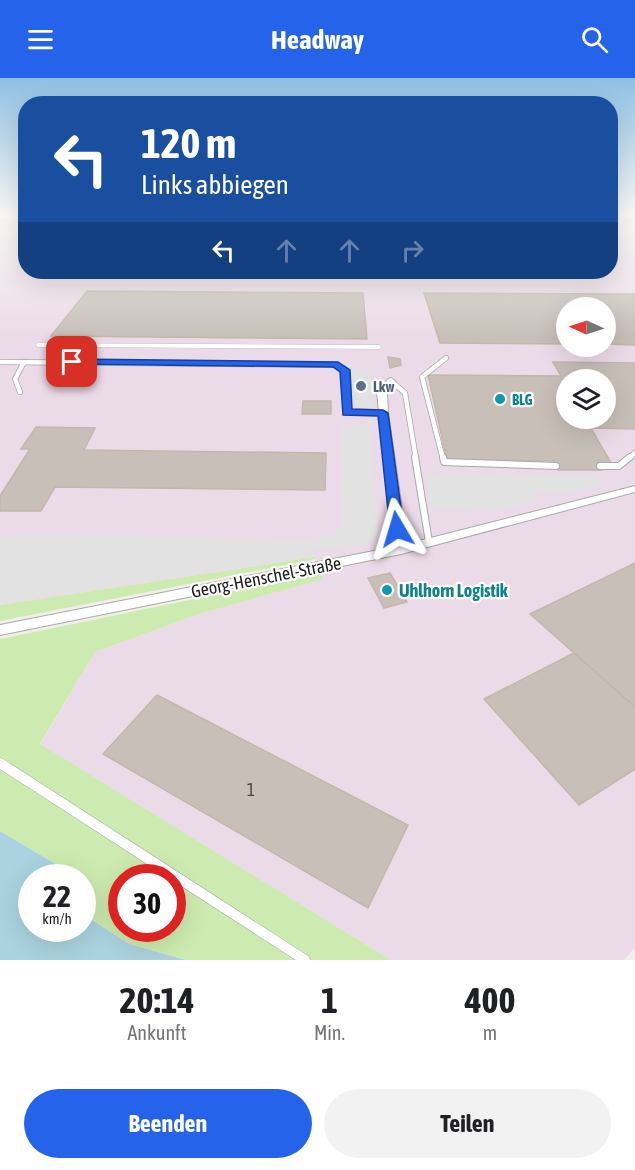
<!DOCTYPE html>
<html lang="de">
<meta charset="utf-8">
<style>
:root{--surface:#fff;--page:#f2f2f2;--text:#202124;--muted:#757577;--accent:#2563eb}
body{margin:0;font-family:"Asap Condensed",sans-serif;background:var(--page);color:var(--text);height:100vh;display:flex;flex-direction:column;font-size:22px;white-space:nowrap}
*{box-sizing:border-box;margin:0}
p{font-size:20px;color:var(--muted)}
.icon{flex:none;width:33px;height:33px;fill:none;stroke:currentColor;stroke-width:2;stroke-linecap:round;stroke-linejoin:round}
.map{position:relative;height:882px;overflow:hidden}
.details{display:flex;flex-direction:column;background:var(--surface);flex:1}
.details>*{flex:none}
.hud{position:absolute;left:18px;top:18px;width:600px;height:183px;border-radius:24px;box-shadow:0 6px 24px #0002;background:#1a4fa0;color:#fff;overflow:hidden}
.needle{width:39px;rotate:273deg}
.tools{position:absolute;left:556px;top:219px;display:grid;gap:12px}
.tools a{display:grid;place-items:center;width:60px;height:60px;border-radius:50%;background:var(--surface);box-shadow:0 6px 24px #0002;font-size:30px}
.speed{position:absolute;left:18px;top:786px;display:flex;gap:12px;font-size:30px;font-weight:700;text-align:center}
.speed>*{display:grid;place-content:center;width:78px;height:78px;border-radius:50%;background:var(--surface);box-shadow:0 6px 24px #0002;line-height:1}
.speed small{font-size:15px;font-weight:400}
.speed .limit{border:9px solid #d22;background:#fff;color:#111}
.pin{position:absolute;display:grid;place-items:center;width:51px;height:51px;color:#fff;margin:-26px;border-radius:12px;box-shadow:0 3px 9px #0006}
.me{position:absolute;width:66px;margin:-33px;rotate:353deg;stroke-linejoin:round;filter:drop-shadow(0 0 4px #0008)}
.turn{display:flex;align-items:center;gap:21px;height:126px;padding:0 24px;font-size:27px}
.turn .icon{width:78px;height:78px;stroke-width:2.5}
.turn b{display:block;font-size:42px;line-height:51px}
.lanes{display:flex;align-items:center;height:57px;padding:0 24px;background:#0003;justify-content:center;gap:30px;direction:ltr}
.lanes .off{opacity:.35}
.eta{display:flex;justify-content:space-evenly;align-items:center;height:102px;text-align:center}
.eta b{font-size:36px;font-weight:700;line-height:42px}
.button{display:flex;gap:12px;margin-top:auto;padding:12px 24px}
.button a{flex:1;height:69px;border-radius:36px;background:var(--accent);color:#fff;font-size:24px;font-weight:700;line-height:69px;text-align:center}
.button a+a{background:var(--page);color:var(--text)}
header{display:flex;justify-content:space-between;align-items:center;height:78px;padding:0 24px;background:var(--accent);color:#fff;font-size:27px;font-weight:700}
.map>svg:first-child{display:block}
.industrial{fill:#ebdbe8;fill-rule:evenodd}
.grass{fill:#cdebb0;fill-rule:evenodd}
.parking{fill:#e2e2e2}
.water{fill:#aad3df}
.building{fill:#c7bfb8;stroke:#c4b6ab;stroke-width:1.5;fill-rule:evenodd}
.lines{fill:none;stroke-linecap:round;stroke-linejoin:round}
.lane-far3-casing{stroke:#a9a9a9;stroke-width:4.5}
.lane-far2-casing{stroke:#a9a9a9;stroke-width:6}
.lane-far1-casing{stroke:#a9a9a9;stroke-width:8}
.lane-casing{stroke:#a9a9a9;stroke-width:11}
.street-casing{stroke:#a9a9a9;stroke-width:2}
.secondary-casing{stroke:#707d05;stroke-width:2}
.lane-far3{stroke:#fff;stroke-width:4}
.lane-far2{stroke:#fff;stroke-width:4.5}
.lane-far1{stroke:#fff;stroke-width:6}
.lane{stroke:#fff;stroke-width:10}
.street{fill:#fff;fill-rule:evenodd}
.secondary{fill:#f7fabf;fill-rule:evenodd}
.route{fill:#2563eb;stroke:#184099;stroke-width:1.5}
.service-dot{fill:#5c6f8a;stroke:#fff;stroke-width:2}
.culture-dot{fill:#0f9aa8;stroke:#fff;stroke-width:2}
.labels{text-anchor:middle;dominant-baseline:central;stroke-width:4.5;stroke-linejoin:round;paint-order:stroke}
.far-service-label{font-size:15px;font-weight:bold;fill:#4e5e75;stroke:#fff;text-anchor:start}
.far-culture-label{font-size:15px;font-weight:bold;fill:#0d838f;stroke:#fff;text-anchor:start}
.street-label{font-size:18px;fill:#222;stroke:#fff}
.culture-label{font-size:18px;font-weight:bold;fill:#0d838f;stroke:#fff;text-anchor:start}
.near-number-label{font-size:18px;fill:#4b4948}
</style>
<header><svg class="icon" aria-label="menu" viewBox="0 0 24 24"><path d="M4 6h16M4 12h16M4 18h16"/></svg>Headway<svg class="icon" aria-label="search" viewBox="0 0 24 24"><circle cx="10" cy="10" r="6"/><path d="M15 15l6 6"/></svg></header>
<div class="map">
<svg width="635" height="882" viewBox="0 0 635 882">
<rect width="100%" height="100%" fill="#f2efe9"/>
<path class="industrial" d="M0 136H25L26 194H610L611 136H635V870L624 882H391L40 667 95 574 196 537 322 501 315 479 0 527ZM567 230H606V268H567ZM567 302H606V340H567Z"/>
<g class="grass">
<polygon points="315,479 316,481 0,543 0,527"/>
<path d="M321 495 323 501 196 537 95 574 40 666 391 882H186L129 866 83 836 82 800 61 799 54 785 0 753V561ZM122 800H172V850H122Z"/>
</g>
<g class="parking">
<polygon points="350,287 371,294 374,332 351,323"/>
<polygon points="341,346 370,347 378,455 364,467 312,471 314,478 0,526 0,460 27,456 306,461 334,457 342,448"/>
<polygon points="425,396 593,397 604,406 571,415 535,415 537,423 505,432 431,431"/>
</g>
<polygon class="water" points="0,753 54,785 61,799 32,800 32,850 82,850 83,836 129,866 186,882 0,882"/>
<g class="building">
<polygon points="610,136 635,136 635,145 610,140"/>
<polygon points="87,213 363,215 367,261 51,258"/>
<polygon points="424,215 635,216 635,267 606,266 606,230 567,230 567,266 440,265"/>
<polygon points="388,279 400,281 401,287 390,290"/>
<path d="M553 284 635 285V351L591 350 610 383H597L602 392H558L554 383 447 382 428 297 561 298ZM567 302H606V340H567Z"/>
<polygon points="303,323 331,323 331,336 302,336"/>
<polygon points="36,349 95,350 84,372 326,375 325,412 55,409 41,433 0,433 0,418 30,371 21,371"/>
<polygon points="635,485 635,629 530,536"/>
<polygon points="390,495 407,524 384,530 368,500"/>
<polygon points="574,575 635,629 635,691 579,727 484,621"/>
<polygon points="157,617 408,747 368,830 103,676"/>
</g>
<g class="lines">
<defs>
<polyline id="lane-far3" points="38,267 379,269"/>
<g id="lane-far2">
<polyline points="0,284 335,287 345,292 346,335 383,335"/>
<polyline points="391,303 405,315 416,381"/>
<polyline points="20,314 15,301 24,284"/>
<polyline points="443,381 422,299 446,280"/>
<polyline points="628,381 635,375"/>
</g>
<g id="lane-far1">
<polyline points="415,379 429,464"/>
<polyline points="443,379 444,384 556,388"/>
<polyline points="600,388 619,388 630,379"/>
</g>
<polyline id="lane" points="0,685 305,882"/>
<polygon id="street" points="391,300 395,303 387,315 388,335 407,466 635,408 635,414 401,476 0,557 0,547 394,469 377,315 388,301"/>
<polygon id="secondary" points="8,136 20,136 0,142 0,138"/>
</defs>
<use href="#lane-far3" class="lane-far3-casing"/>
<use href="#lane-far2" class="lane-far2-casing"/>
<use href="#lane-far1" class="lane-far1-casing"/>
<use href="#lane" class="lane-casing"/>
<use href="#street" class="street-casing"/>
<use href="#secondary" class="secondary-casing"/>
<use href="#lane-far3" class="lane-far3"/>
<use href="#lane-far2" class="lane-far2"/>
<use href="#lane-far1" class="lane-far1"/>
<use href="#lane" class="lane"/>
<use href="#street" class="street"/>
<use href="#secondary" class="secondary"/>
</g>
<linearGradient id="sky" x2="0" y2="1"><stop stop-color="#8fc0e4"/><stop offset="0.53" stop-color="#f9f8f5"/><stop offset="1" stop-color="#f9f8f5" stop-opacity="0"/></linearGradient>
<rect width="635" height="259" fill="url(#sky)"/>
<polygon class="route" points="72,281 338,284 350,292 352,331 383,332 388,335 404,451 397,456 390,451 378,338 343,337 340,294 333,289 68,286 68,282"/>
<circle class="service-dot" cx="361" cy="308" r="6"/>
<g class="culture-dot">
<circle cx="500" cy="321" r="6"/>
<circle cx="387" cy="512" r="6"/>
</g>
<g class="labels">
<g class="far-service-label">
<text x="373" y="308">Lkw</text>
</g>
<g class="far-culture-label">
<text x="512" y="321">BLG</text>
</g>
<g class="street-label">
<text transform="translate(266 499) rotate(-11)">Georg-Henschel-Straße</text>
</g>
<g class="culture-label">
<text x="399" y="512">Uhlhorn Logistik</text>
</g>
<g class="near-number-label">
<text x="251" y="711">1</text>
</g>
</g>
</svg>
<div class="tools">
<a><svg class="needle" viewBox="-14 -14 28 28"><path d="M0-13l5 13h-10z" fill="#e53935"/><path d="M0 13l5-13h-10z" fill="#757577"/></svg></a>
<a><svg class="icon" aria-label="layers" viewBox="0 0 24 24"><path d="M12 4l9 5-9 5-9-5zM3 14l9 5 9-5"/></svg></a>
</div>
<div class="speed"><div>22<small>km/h</small></div><div class="limit">30</div></div>
<div class="pin" style="left:72px;top:284px;background:#d93025"><svg class="icon" aria-label="arrive" viewBox="0 0 24 24"><path d="M6 21V4h12l-3 4 3 4H6"/></svg></div>
<svg class="me" style="left:397px;top:451px" viewBox="-20 -20 40 40"><path d="M0-17L14 15 0 8-14 15z" fill="#2563eb" stroke="#fff" stroke-width="4"/></svg>
<div class="hud">
<div class="turn"><svg class="icon" aria-label="left" viewBox="0 0 24 24"><path d="M17 20v-9H6M10 6l-5 5 5 5"/></svg><div><b>120 m</b>Links abbiegen</div></div>
<div class="lanes"><svg class="icon" aria-label="left" viewBox="0 0 24 24"><path d="M17 20v-9H6M10 6l-5 5 5 5"/></svg><svg class="icon off" aria-label="ahead" viewBox="0 0 24 24"><path d="M12 20V5M6 11l6-6 6 6"/></svg><svg class="icon off" aria-label="ahead" viewBox="0 0 24 24"><path d="M12 20V5M6 11l6-6 6 6"/></svg><svg class="icon off" aria-label="right" viewBox="0 0 24 24"><path d="M7 20v-9h11M14 6l5 5-5 5"/></svg></div>
</div>
</div>
<section class="details">
<div class="eta">
<div><b>20:14</b><p>Ankunft</p></div>
<div><b>1</b><p>Min.</p></div>
<div><b>400</b><p>m</p></div>
</div>
<div class="button"><a>Beenden</a><a>Teilen</a></div>
</section>
